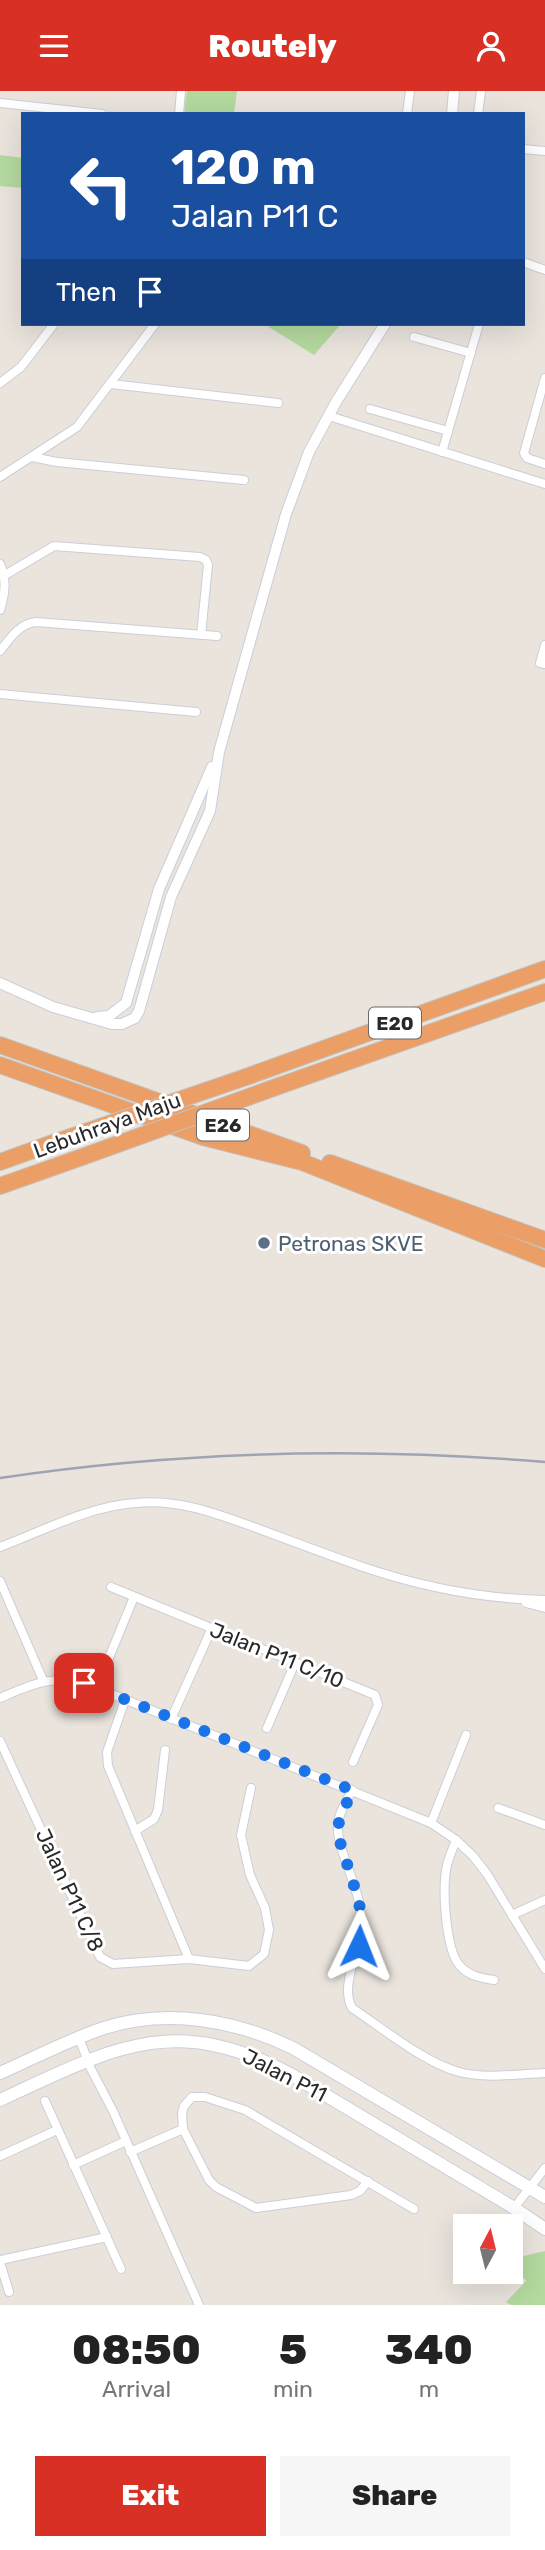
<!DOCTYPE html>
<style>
:root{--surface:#fff;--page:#f6f6f6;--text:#222;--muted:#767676;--accent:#d93025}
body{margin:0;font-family:Rubik,sans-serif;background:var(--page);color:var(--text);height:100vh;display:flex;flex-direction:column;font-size:26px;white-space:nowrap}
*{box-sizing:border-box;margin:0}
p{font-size:23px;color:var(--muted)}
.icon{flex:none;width:38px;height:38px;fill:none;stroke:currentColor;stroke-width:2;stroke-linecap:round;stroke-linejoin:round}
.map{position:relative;height:2214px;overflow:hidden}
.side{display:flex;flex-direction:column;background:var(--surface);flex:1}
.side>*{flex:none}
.guide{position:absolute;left:21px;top:21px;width:504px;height:214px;border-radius:0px;box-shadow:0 7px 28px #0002;background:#1a4fa0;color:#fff;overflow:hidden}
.needle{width:46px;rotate:7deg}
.fabs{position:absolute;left:453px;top:2123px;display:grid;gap:14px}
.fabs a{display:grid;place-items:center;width:70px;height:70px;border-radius:0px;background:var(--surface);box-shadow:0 7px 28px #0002;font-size:35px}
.pin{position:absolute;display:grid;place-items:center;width:60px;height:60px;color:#fff;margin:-30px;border-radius:14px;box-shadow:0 4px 10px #0006}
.me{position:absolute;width:77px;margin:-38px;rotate:2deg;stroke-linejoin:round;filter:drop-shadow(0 0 5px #0008)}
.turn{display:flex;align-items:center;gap:24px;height:147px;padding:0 35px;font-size:32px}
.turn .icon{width:91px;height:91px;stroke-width:2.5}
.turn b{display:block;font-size:49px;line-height:60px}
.then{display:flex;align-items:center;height:66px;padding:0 35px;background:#0003;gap:14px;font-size:26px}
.eta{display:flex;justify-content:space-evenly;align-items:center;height:119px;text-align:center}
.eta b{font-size:42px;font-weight:800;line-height:49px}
.action{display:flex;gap:14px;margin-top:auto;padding:14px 35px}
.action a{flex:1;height:80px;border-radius:0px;background:var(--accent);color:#fff;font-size:28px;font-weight:800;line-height:80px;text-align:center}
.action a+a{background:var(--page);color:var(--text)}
header{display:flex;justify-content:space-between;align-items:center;height:91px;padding:0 35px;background:var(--accent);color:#fff;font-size:32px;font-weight:800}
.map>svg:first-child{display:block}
.green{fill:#b4da9f}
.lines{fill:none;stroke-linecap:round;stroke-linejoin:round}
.minor-casing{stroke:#cbced9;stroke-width:10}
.tertiary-casing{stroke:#cbced9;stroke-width:12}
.secondary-casing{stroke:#cbced9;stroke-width:14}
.motorway-casing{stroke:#c3c3c3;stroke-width:18}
.minor{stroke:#fff;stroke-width:8}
.tertiary{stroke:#fff;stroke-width:10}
.secondary{stroke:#fff;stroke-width:12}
.motorway{stroke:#eb9f66;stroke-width:16}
.rail{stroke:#a0a3b1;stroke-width:2.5}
.motorway-bridge-casing{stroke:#c3c3c3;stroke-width:18;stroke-linecap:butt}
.motorway-bridge{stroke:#eb9f66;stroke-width:16}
.route{stroke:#1a73e8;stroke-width:12;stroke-dasharray:0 21.6}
.service-dot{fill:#5c6f8a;stroke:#fff;stroke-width:2.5}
.labels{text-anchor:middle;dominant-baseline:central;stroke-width:6;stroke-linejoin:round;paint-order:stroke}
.shield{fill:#fff;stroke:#696969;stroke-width:2}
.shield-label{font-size:19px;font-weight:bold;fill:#292929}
.street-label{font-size:21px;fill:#292929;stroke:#fff}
.service-label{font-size:21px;fill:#4e5e75;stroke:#fff;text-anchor:start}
</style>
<header><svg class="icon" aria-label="menu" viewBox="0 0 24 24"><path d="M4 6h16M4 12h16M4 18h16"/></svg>Routely<svg class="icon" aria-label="person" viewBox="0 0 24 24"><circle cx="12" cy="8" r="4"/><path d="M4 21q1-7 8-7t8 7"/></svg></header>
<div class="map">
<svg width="545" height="2214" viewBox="0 0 545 2214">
<rect width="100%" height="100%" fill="#eae4dd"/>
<g class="green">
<polygon points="187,0 237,0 234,23 184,23"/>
<polygon points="0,64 23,67 23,97 0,95"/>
<polygon points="264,233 341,233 314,264"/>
<polygon points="545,2160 545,2214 511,2214 506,2211 526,2190 511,2174 511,2168"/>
</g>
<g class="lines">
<defs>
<g id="minor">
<polyline points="0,12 102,23"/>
<polyline points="179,23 181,0"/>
<polyline points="407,23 410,0"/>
<polyline points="478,23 481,0"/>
<polyline points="523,58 545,60"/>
<polyline points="523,171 545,179"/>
<polyline points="414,246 471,262"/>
<polyline points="545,287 524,362 527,367 545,373"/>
<polyline points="0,292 21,276 54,233"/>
<polyline points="111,293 278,312"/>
<polyline points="370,318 448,340"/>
<polyline points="329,325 545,393"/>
<polyline points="442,361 479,233"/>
<polyline points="32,366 57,371 244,389"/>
<polyline points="0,386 77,336 155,233"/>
<path d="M0 473C7 489 5 503 0 519"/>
<polyline points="5,484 54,455 200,466 206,469 208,474 201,544"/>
<polyline points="545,554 540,572 545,573"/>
<path d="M0 560C10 548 18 533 36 531L217 545"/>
<polyline points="0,603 196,621"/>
<path d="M0 1456C43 1440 89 1415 136 1412 180 1408 218 1423 259 1438 294 1451 328 1464 363 1476 422 1496 483 1508 545 1509"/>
<polyline points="0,1490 43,1589"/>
<polyline points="111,1496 375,1604 378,1614 353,1671"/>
<polyline points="526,1512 545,1517"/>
<polyline points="108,1569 134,1506"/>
<path d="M0 1607C31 1594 50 1584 84 1592L431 1732 456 1749 473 1765 487 1783 545 1878"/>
<polyline points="125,1609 107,1661 108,1675 189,1868"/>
<polyline points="171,1628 212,1537"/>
<polyline points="267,1637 295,1572"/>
<polyline points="0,1650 100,1866 113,1873 189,1868 249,1875 264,1863 269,1839 265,1817 250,1784 241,1744 251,1697"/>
<path d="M352 1699C347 1710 338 1722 338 1734 336 1759 361 1797 361 1828 362 1856 339 1894 352 1917 382 1937 425 1972 459 1981 486 1988 517 1983 545 1982"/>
<polyline points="498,1717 545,1734"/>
<polyline points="431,1732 466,1644"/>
<polyline points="135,1740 154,1728 158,1719 165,1659"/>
<path d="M456 1749C453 1757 449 1766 447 1774 442 1796 445 1858 460 1875 469 1885 481 1887 494 1889"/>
<polyline points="512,1824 545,1809"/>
<polyline points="79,1947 91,1978 113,2020 199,2214"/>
<polyline points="45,2010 121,2178"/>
<polyline points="183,2038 209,2089 216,2096 256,2117 351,2104 360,2100 368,2090"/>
<polyline points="130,2061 183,2038 182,2022 184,2015 192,2006 205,2006 245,2019 414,2118"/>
<polyline points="0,2065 57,2039"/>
<polyline points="73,2074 126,2050"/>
<polyline points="514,2117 545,2077"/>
<polyline points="0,2169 107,2146"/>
<polyline points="0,2171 9,2201"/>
</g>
<g id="tertiary">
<polyline points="452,23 454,0"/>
<polyline points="0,892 53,916 112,933 122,933 135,927 139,920 171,806 210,720 219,661 286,423 309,361 336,311 385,233"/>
<polyline points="97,926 109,925 126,912 159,798 212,676"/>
</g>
<g id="secondary">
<path d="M0 1982C34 1967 68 1949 104 1937 167 1917 235 1929 293 1957L545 2106"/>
<path d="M0 2009C111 1958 173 1920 292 1984L514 2117 545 2138"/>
</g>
<g id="motorway">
<polyline points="0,954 302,1062"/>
<polyline points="0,974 203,1046 302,1071 545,1168"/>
<polyline points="246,986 545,878"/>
<polyline points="276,996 545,901"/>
<polyline points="0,1071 50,1053"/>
<polyline points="330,1072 545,1149"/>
<polyline points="0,1095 82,1066"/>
</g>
</defs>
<use href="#minor" class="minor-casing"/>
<use href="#tertiary" class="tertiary-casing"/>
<use href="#secondary" class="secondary-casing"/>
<use href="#motorway" class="motorway-casing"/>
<use href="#minor" class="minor"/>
<use href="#tertiary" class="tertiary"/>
<use href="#secondary" class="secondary"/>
<use href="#motorway" class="motorway"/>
<path class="rail" d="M0 1387C180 1360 363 1356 545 1371"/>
<defs>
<g id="motorway-bridge">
<polyline points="50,1053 246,986"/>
<polyline points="82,1066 276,996"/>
</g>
</defs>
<use href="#motorway-bridge" class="motorway-bridge-casing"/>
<use href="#motorway-bridge" class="motorway-bridge"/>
</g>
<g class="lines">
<polyline class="route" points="84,1592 352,1699 338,1734 339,1748 359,1810 361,1829 359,1855"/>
</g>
<circle class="service-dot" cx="264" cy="1152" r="7"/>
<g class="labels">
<g class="shield">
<rect x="369" y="916.5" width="52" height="31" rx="5"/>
<rect x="197" y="1018.5" width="52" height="31" rx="5"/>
</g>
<g class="shield-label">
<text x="395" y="932">E20</text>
<text x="223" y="1034">E26</text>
</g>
<g class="street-label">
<text transform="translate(107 1034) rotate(-20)">Lebuhraya Maju</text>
<text transform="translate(277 1564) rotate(22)">Jalan P11 C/10</text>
<text transform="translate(70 1799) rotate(65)">Jalan P11 C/8</text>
<text transform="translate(285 1984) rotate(27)">Jalan P11</text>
</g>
<g class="service-label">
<text x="278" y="1152">Petronas SKVE</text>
</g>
</g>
</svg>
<div class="fabs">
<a><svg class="needle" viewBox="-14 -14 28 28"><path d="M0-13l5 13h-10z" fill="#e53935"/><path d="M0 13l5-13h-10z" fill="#767676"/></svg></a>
</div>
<div class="pin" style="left:84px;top:1592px;background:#d93025"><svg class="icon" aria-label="arrive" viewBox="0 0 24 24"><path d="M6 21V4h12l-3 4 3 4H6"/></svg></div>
<svg class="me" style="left:359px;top:1855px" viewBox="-20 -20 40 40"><path d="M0-17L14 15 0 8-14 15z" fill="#1a73e8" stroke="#fff" stroke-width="4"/></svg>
<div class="guide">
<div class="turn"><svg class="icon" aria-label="left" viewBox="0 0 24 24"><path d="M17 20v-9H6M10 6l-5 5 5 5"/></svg><div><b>120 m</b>Jalan P11 C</div></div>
<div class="then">Then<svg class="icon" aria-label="arrive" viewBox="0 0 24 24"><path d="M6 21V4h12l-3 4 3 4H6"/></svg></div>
</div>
</div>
<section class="side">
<div class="eta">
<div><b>08:50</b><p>Arrival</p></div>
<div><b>5</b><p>min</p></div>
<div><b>340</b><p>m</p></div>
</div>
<div class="action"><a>Exit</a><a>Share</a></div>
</section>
